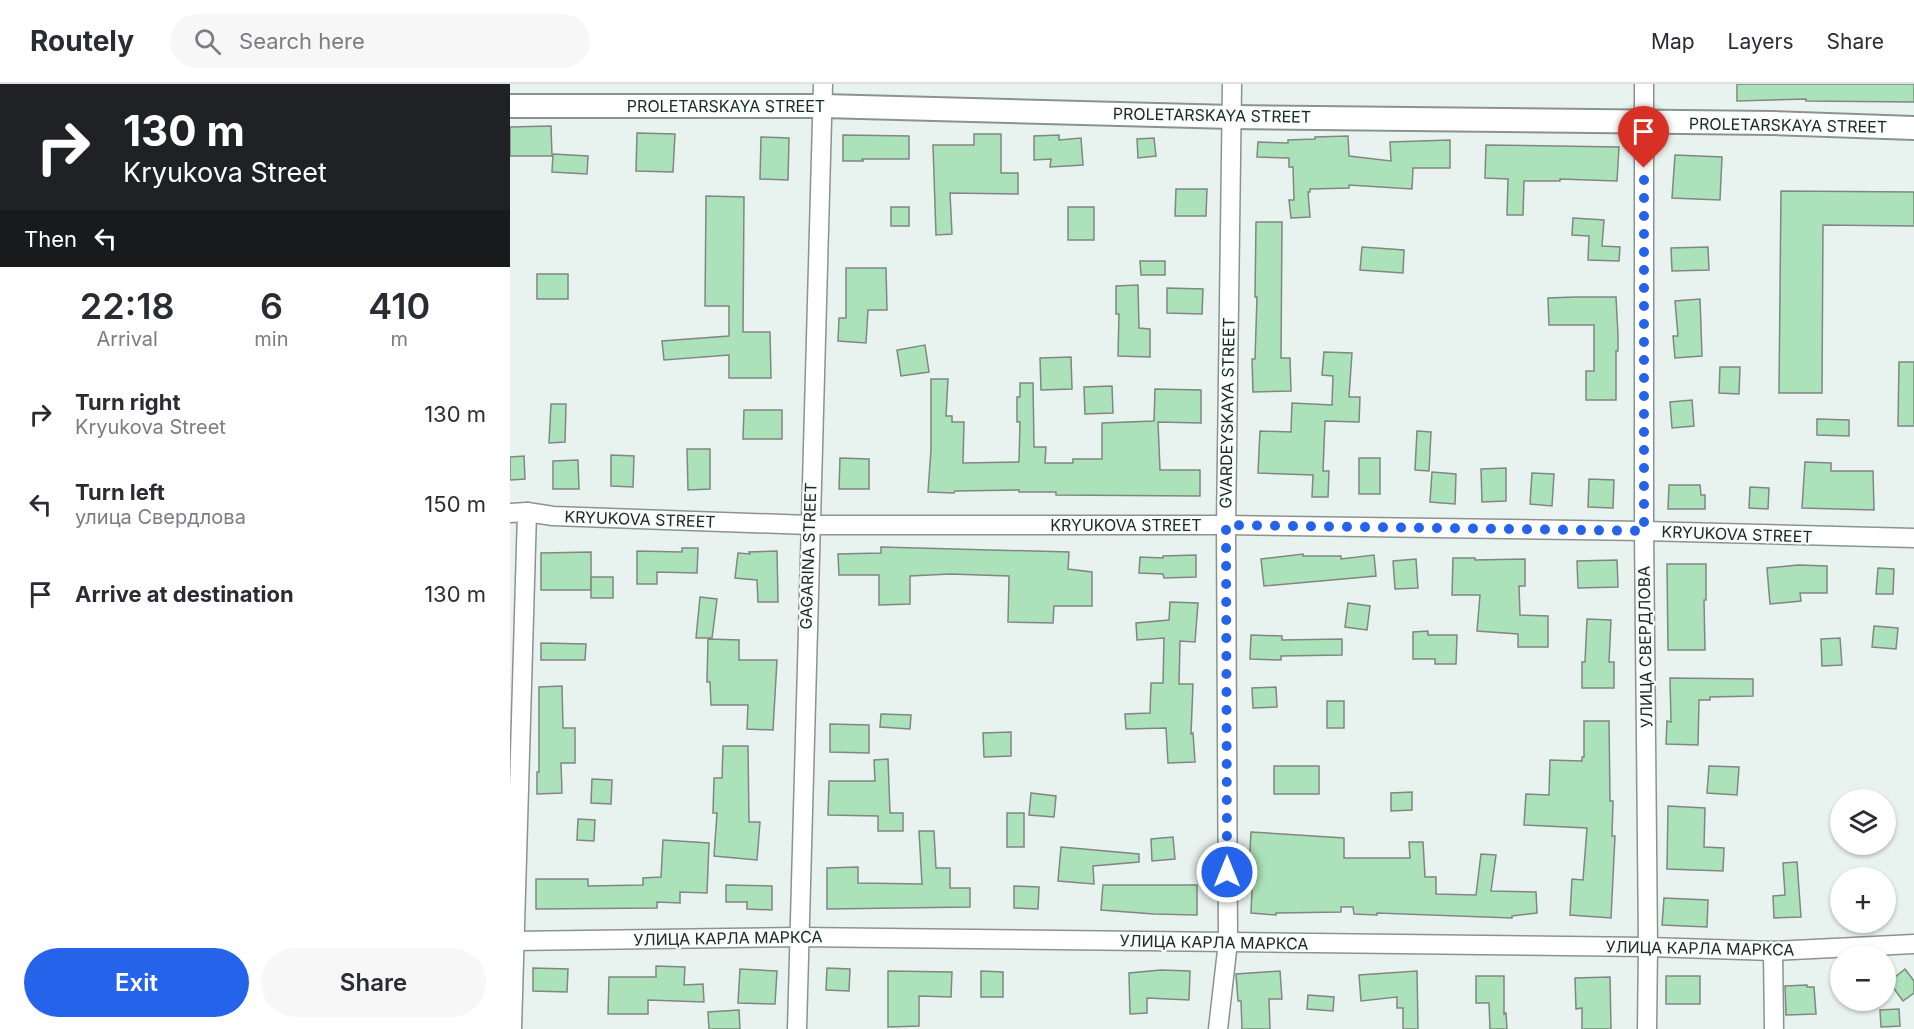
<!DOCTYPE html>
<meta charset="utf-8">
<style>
:root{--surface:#fff;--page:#f7f7f7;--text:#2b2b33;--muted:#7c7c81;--line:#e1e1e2;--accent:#2563eb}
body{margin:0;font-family:Inter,sans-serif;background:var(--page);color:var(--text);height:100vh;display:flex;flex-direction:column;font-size:22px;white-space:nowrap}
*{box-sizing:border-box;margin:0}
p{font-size:20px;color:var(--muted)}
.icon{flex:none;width:33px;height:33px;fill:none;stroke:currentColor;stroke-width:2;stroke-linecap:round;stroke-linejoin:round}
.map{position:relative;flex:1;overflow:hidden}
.panel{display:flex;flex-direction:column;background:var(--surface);width:510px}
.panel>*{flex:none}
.top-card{background:#202124;color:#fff;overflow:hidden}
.tools{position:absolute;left:1320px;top:705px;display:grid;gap:12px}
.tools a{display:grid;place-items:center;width:66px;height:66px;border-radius:50%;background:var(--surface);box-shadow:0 2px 4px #0004;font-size:30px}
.pin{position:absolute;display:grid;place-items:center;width:51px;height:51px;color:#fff;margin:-62px -26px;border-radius:50% 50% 50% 0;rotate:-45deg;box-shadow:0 0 6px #0007}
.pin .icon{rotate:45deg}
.me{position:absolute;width:66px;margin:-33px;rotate:0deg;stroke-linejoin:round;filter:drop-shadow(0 0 4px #0008)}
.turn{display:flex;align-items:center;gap:21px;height:126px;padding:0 24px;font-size:27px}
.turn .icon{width:78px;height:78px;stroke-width:2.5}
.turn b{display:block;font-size:42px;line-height:51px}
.then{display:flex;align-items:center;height:57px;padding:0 24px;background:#0003;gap:12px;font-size:22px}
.eta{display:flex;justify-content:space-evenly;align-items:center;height:102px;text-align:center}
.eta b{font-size:36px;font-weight:600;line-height:42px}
.primary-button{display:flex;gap:12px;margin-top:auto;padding:12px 24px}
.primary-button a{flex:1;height:69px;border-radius:36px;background:var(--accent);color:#fff;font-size:24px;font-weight:600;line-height:69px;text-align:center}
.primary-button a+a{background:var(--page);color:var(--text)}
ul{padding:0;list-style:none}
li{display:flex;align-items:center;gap:18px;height:90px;padding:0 24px}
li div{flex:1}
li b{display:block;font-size:22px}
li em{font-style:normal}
header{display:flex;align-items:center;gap:36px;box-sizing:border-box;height:84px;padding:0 30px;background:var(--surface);border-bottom:2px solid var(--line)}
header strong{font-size:28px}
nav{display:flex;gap:33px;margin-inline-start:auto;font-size:21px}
.search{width:420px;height:54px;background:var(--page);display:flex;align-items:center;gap:15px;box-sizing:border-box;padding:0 21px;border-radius:33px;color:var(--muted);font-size:22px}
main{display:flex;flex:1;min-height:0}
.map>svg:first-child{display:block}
.building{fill:#ace2b9;stroke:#818782;stroke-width:1.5}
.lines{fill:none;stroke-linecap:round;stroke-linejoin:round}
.minor-casing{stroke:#8b9391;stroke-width:21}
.major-casing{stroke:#8b9391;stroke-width:26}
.minor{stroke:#fff;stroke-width:18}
.major{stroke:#fff;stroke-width:22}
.route{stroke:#2563eb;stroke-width:10;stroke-dasharray:0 18}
.labels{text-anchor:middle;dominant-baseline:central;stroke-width:4.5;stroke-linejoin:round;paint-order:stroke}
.street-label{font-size:16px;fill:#232726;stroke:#f6fffc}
</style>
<header>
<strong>Routely</strong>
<div class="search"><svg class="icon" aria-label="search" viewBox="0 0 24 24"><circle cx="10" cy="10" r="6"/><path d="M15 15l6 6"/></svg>Search here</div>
<nav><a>Map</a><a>Layers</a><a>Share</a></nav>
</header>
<main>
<section class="panel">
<div class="top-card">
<div class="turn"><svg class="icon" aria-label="right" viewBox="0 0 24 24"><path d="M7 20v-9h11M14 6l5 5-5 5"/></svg><div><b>130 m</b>Kryukova Street</div></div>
<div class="then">Then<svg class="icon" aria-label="left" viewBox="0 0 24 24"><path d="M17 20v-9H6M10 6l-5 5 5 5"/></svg></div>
</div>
<div class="eta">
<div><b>22:18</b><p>Arrival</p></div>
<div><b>6</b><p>min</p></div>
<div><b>410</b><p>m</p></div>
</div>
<ul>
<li><svg class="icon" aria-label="right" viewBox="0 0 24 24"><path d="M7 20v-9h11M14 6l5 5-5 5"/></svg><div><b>Turn right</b><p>Kryukova Street</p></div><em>130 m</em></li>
<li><svg class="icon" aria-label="left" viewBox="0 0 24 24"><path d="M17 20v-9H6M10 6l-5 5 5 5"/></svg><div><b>Turn left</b><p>улица Свердлова</p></div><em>150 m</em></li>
<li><svg class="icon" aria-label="arrive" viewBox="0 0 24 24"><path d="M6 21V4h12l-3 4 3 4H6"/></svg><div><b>Arrive at destination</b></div><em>130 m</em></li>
</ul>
<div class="primary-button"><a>Exit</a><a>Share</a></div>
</section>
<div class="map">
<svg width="1404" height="945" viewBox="0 0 1404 945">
<rect width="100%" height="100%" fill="#e8f2ef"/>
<g class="building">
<polygon points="1227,0 1404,0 1404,18 1296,17 1296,15 1227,17"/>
<polygon points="41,42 42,72 0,72 0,43"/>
<polygon points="127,49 165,50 163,88 126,87"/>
<polygon points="464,50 491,50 491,89 508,89 508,110 440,109 442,150 426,151 423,61 464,61"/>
<polygon points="333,51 399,52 399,75 352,75 353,77 333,77"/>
<polygon points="549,51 549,56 571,54 573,81 540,83 541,75 524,76 524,52"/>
<polygon points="838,52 839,72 881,77 880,58 940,56 940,84 903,84 902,105 839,101 839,104 800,105 800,108 798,108 800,133 781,134 779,116 784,116 783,83 779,83 779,74 747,73 748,58 778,59 778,56 805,55 805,53"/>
<polygon points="251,53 279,54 278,96 250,95"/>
<polygon points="644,54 646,72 628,74 627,55"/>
<polygon points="976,61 1109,63 1107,97 1050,95 1050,97 1014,97 1013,131 997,131 998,95 975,94"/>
<polygon points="43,70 78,72 77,90 42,88"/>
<polygon points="1165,71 1212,73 1210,116 1162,114"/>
<polygon points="666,105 697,105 696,132 665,132"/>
<polygon points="1271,107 1404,108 1404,142 1313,141 1312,309 1269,309"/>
<polygon points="196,112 234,113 233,248 260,248 261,294 219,294 219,271 154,276 152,257 219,252 219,222 195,222"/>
<rect x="381" y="123" width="18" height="19"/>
<rect x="558" y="123" width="26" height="33"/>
<polygon points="1063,134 1094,136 1092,162 1110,163 1109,177 1078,176 1079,152 1062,151"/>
<polygon points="746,138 772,138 771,274 780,274 781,307 743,308 742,275 745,275 747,213 745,213"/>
<polygon points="852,163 894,166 893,189 850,186"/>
<polygon points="1198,163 1199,186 1162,187 1161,164"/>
<polygon points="630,177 655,177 655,191 631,191"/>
<polygon points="336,184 376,184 377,226 358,226 356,259 328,257 329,234 336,234"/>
<rect x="27" y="190" width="31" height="25"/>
<polygon points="628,201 629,244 640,245 640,273 608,272 609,230 606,230 606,202"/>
<polygon points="657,204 693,205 692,230 657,229"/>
<polygon points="1065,213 1106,213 1108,251 1108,267 1106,267 1106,316 1076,316 1076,287 1084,287 1084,241 1039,241 1038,214"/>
<polygon points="1190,215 1192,272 1165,274 1163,252 1168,252 1165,217"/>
<polygon points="415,261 419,288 391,292 387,266"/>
<polygon points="814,268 842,269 839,313 850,313 849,338 815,337 813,387 819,387 818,413 802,413 803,391 748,389 750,347 781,348 782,319 822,321 823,292 812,291"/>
<polygon points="561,273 562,305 531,306 530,274"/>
<polygon points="1389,278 1404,278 1404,342 1388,342"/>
<polygon points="1210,283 1230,283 1229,310 1209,309"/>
<polygon points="421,295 438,295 436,332 442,332 442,338 454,338 453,379 509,378 510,338 507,338 507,313 510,313 510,299 523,299 524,363 536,363 535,379 563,379 563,375 592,375 592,339 644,337 645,305 691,306 691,339 648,338 650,386 690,386 690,412 546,411 546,408 509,408 509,406 445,407 444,409 418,408 421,366"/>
<polygon points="602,302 603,329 575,330 574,303"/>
<polygon points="1182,316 1184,342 1162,344 1160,318"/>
<polygon points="41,320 56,320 55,358 39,359"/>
<polygon points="234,326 272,326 272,355 233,355"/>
<polygon points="1307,335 1339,336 1339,352 1307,351"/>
<polygon points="907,347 921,348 919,387 905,386"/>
<polygon points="177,365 200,365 200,405 178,406"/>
<polygon points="101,371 124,372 123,403 101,402"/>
<polygon points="14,372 15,395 0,396 0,373"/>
<polygon points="330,374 359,375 359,405 329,405"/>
<rect x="849" y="374" width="21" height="36"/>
<polygon points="68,376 69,405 43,405 43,377"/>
<polygon points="1295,378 1321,379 1321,387 1363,387 1364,426 1292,424"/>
<polygon points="996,384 996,417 972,418 971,385"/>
<polygon points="922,388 946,390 945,420 920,418"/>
<polygon points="1022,389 1044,390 1042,422 1020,420"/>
<polygon points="1079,395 1104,396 1103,424 1078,423"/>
<polygon points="1159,401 1190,401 1191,411 1195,411 1195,425 1158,425"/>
<polygon points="1240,403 1259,404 1258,425 1239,424"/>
<polygon points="371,463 559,468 558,485 582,488 582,522 544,522 543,539 498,538 499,492 440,490 400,492 400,520 369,521 369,491 329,491 328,470 371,469"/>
<polygon points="172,464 188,464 187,489 147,488 147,500 127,500 127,467 172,468"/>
<polygon points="267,467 268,518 248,518 247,496 225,494 228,469 240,470 239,468"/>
<polygon points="81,468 81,506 31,506 31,469"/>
<polygon points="793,470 793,472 831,472 831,475 864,471 866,492 754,502 751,475"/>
<polygon points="686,471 686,493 654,494 653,490 629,489 630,473 653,474 653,472"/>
<polygon points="943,474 965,474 965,476 1015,475 1015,502 1009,502 1010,531 1038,532 1038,563 1008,563 1008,550 967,547 970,511 942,511"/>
<polygon points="906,475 908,504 885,505 883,477"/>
<polygon points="1107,476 1108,503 1068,504 1067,477"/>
<polygon points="1157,480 1196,480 1196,516 1194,516 1195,566 1158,566"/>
<polygon points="1288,481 1317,482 1317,509 1290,509 1291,517 1260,520 1257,484"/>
<polygon points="1368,484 1384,485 1383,510 1366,510"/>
<rect x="81" y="493" width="22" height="21"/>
<polygon points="190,513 207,515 202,554 186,554"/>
<polygon points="660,518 688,519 685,558 670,557 669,600 683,600 681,650 683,649 685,678 658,679 656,644 616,645 615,630 640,629 641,599 653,599 654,554 627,556 626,539 659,536"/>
<polygon points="838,519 860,522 857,546 835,543"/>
<polygon points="1077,535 1101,536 1099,578 1104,578 1104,604 1072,604 1072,578 1075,578"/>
<polygon points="1364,542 1388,544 1386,565 1362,563"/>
<polygon points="918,547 918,551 947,551 946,580 925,580 925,575 903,575 903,548"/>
<polygon points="741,551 772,552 772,556 832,555 832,571 771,572 771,576 740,575"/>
<polygon points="1330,554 1332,581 1312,582 1311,555"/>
<polygon points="198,555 229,556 229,576 267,576 263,646 237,645 238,621 201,621 200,598 197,598"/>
<polygon points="31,559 76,560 75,576 31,576"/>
<polygon points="1160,594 1243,595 1243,612 1200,613 1200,616 1189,616 1188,661 1156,660 1157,637 1161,638"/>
<polygon points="52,602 53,644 65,644 65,679 51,679 52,709 27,710 27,688 29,688 29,603"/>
<polygon points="766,603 767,623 743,624 742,604"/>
<rect x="817" y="617" width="17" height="27"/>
<polygon points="371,630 401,631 400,645 370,643"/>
<polygon points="1074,637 1099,637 1100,717 1103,717 1102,752 1105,752 1101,834 1060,831 1062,795 1073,796 1077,744 1014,741 1016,710 1039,711 1040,676 1072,677 1072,673 1074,673"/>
<polygon points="320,640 359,641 359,669 320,668"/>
<polygon points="501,648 501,672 474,673 473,649"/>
<polygon points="213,662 238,662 239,738 250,738 247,776 204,772 207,729 203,729 204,694 212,694"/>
<polygon points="378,675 380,729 393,729 393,747 368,747 368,732 318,731 319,697 365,697 364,676"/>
<rect x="764" y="682" width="45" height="28"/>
<polygon points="1199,682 1229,683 1227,711 1197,709"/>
<polygon points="82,695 102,696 101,720 81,719"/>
<polygon points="902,708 902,726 881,727 881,709"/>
<polygon points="521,709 546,712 544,733 519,731"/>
<polygon points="1158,722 1195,724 1194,763 1214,764 1213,787 1157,785"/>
<rect x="497" y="729" width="17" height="34"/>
<polygon points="68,735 85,736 84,757 67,756"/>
<polygon points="409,747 424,747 426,784 440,784 440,804 460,804 460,823 317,825 317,784 348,783 348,799 412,800"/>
<polygon points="741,748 834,754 834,774 900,774 899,758 913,758 915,793 926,793 926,810 966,811 971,770 986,771 981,807 1026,808 1027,829 1002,832 1002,834 867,829 867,831 844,830 843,823 831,823 831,828 766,829 766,831 741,829 743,782 739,782"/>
<polygon points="663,753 665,775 642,777 641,755"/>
<polygon points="153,756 199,759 197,809 170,808 170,819 147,818 147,824 26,825 26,795 78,795 78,802 133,801 133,794 151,793"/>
<polygon points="551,763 629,770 629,778 583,782 584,800 548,797"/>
<polygon points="1287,778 1291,833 1264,834 1263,812 1275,811 1273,779"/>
<polygon points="216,801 262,802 262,826 237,825 237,818 216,818"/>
<polygon points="593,801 687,801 687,831 644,830 591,826"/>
<polygon points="504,802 529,803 528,825 504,824"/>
<polygon points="1154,814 1198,816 1197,843 1152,841"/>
<polygon points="146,882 175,883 174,901 193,900 194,918 138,916 138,930 98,930 99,893 146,893"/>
<polygon points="23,884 58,885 57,908 23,907"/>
<polygon points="317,884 340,885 339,907 316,906"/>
<polygon points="230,885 267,887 265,920 228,919"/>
<polygon points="1395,885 1404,897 1404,909 1393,917 1379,898"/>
<polygon points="651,886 680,887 679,916 637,914 637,929 620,930 619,889"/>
<polygon points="378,887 442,888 441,913 409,912 409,942 378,943"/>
<polygon points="471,887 493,888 493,913 471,913"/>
<polygon points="770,887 772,915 759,915 760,945 732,945 731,917 728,917 726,890"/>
<polygon points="907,887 908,945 893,945 893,924 887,924 887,913 851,917 849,891"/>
<polygon points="966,892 994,892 994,930 996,929 997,945 980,945 979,919 966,919"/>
<rect x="1156" y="892" width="34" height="28"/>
<polygon points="1100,893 1101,945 1072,945 1072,924 1066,925 1065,894"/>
<polygon points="1297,901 1297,903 1304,903 1306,930 1276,931 1275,902"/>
<polygon points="798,911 824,913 823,927 797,925"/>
<polygon points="1389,925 1390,942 1371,943 1370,926"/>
<polygon points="229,926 230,945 199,945 198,928"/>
</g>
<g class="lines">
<defs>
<g id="minor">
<polyline points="1134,0 1134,447 1138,863 1137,945"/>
<polyline points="0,429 17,428 43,432 299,441 716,441 1134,447 1404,454"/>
<polyline points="3,857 288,853 1138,863 1263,867 1404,860"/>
<polyline points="1263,867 1264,945"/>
<polyline points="2,945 17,428"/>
<polyline points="287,945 313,0"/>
<polyline points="708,945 718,858 716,441 722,0"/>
</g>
<polyline id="major" points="0,22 313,22 722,33 1263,39 1404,44"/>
</defs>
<use href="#minor" class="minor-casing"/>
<use href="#major" class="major-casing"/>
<use href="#minor" class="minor"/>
<use href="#major" class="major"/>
</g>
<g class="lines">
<polyline class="route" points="717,788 716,441 1134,447 1134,84"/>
</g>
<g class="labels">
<g class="street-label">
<text x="216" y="22">PROLETARSKAYA STREET</text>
<text transform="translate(702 31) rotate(1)">PROLETARSKAYA STREET</text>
<text transform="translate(1278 41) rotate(1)">PROLETARSKAYA STREET</text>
<text transform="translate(717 329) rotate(-89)">GVARDEYSKAYA STREET</text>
<text transform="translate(130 435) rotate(2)">KRYUKOVA STREET</text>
<text x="616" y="441">KRYUKOVA STREET</text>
<text transform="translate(1227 450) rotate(2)">KRYUKOVA STREET</text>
<text transform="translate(298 472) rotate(-88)">GAGARINA STREET</text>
<text transform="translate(1135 563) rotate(-91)">УЛИЦА СВЕРДЛОВА</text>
<text transform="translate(218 854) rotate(-1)">УЛИЦА КАРЛА МАРКСА</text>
<text transform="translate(704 858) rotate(1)">УЛИЦА КАРЛА МАРКСА</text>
<text transform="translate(1190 864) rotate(1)">УЛИЦА КАРЛА МАРКСА</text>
</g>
</g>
</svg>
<div class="tools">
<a><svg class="icon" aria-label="layers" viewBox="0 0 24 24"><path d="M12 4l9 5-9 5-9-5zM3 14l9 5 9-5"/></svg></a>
<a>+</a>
<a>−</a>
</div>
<div class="pin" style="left:1134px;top:84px;background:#d93025"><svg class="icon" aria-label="arrive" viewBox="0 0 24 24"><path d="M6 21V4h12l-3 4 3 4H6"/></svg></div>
<svg class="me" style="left:717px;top:788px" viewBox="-20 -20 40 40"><circle r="17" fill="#2563eb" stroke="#fff" stroke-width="3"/><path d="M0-11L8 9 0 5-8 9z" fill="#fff"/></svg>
</div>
</main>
